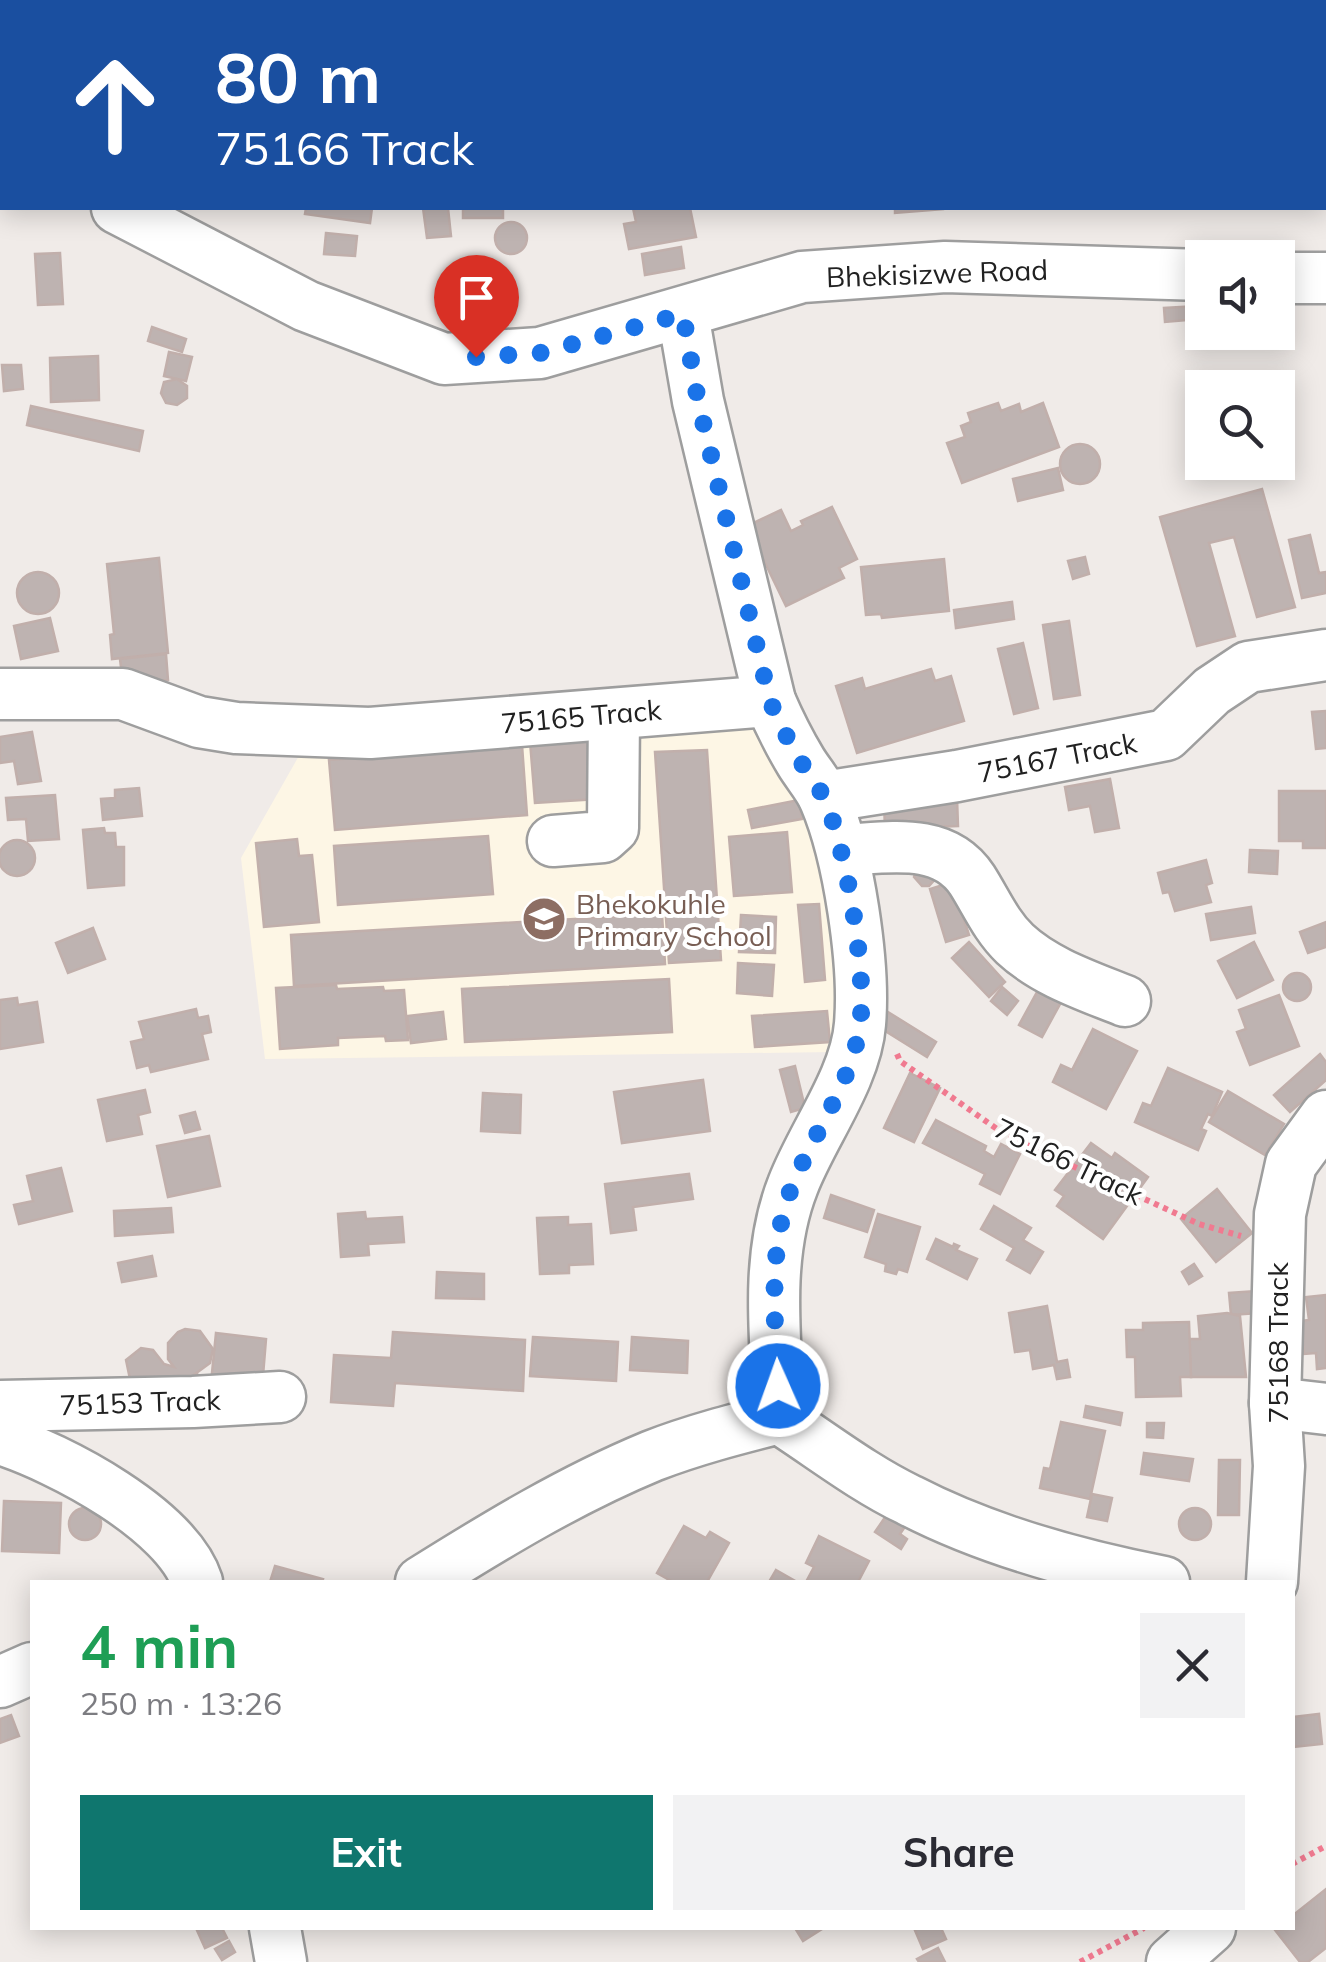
<!DOCTYPE html>
<meta charset="utf-8">
<style>
:root{--surface:#fff;--page:#f2f2f3;--text:#2b2b33;--muted:#7c7c81;--accent:#0f766e}
body{margin:0;font-family:Mulish,sans-serif;background:var(--page);color:var(--text);height:100vh;display:flex;flex-direction:column;font-size:38px;white-space:nowrap}
*{box-sizing:border-box;margin:0}
p{font-size:32px;color:var(--muted)}
.icon{flex:none;width:55px;height:55px;fill:none;stroke:currentColor;stroke-width:2;stroke-linecap:round;stroke-linejoin:round}
.map{position:relative;flex:1;overflow:hidden}
.side{position:absolute;left:30px;top:1580px;width:1265px;height:350px;display:flex;flex-direction:column;background:var(--surface);border-radius:0px;box-shadow:0 5px 25px #0003}
.side>*{flex:none}
.banner{position:absolute;left:0px;top:0px;width:1328px;height:210px;box-shadow:0 5px 25px #0003;background:#1a4fa0;color:#fff;overflow:hidden}
.tools{position:absolute;left:1185px;top:240px;display:grid;gap:20px}
.tools a{display:grid;place-items:center;width:110px;height:110px;border-radius:0px;background:var(--surface);box-shadow:0 5px 25px #0003;font-size:50px}
.pin{position:absolute;display:grid;place-items:center;width:85px;height:85px;color:#fff;margin:-102px -42px;border-radius:50% 50% 50% 0;rotate:-45deg;box-shadow:0 0 10px #0007}
.pin .icon{rotate:45deg}
.me{position:absolute;width:110px;margin:-55px;rotate:358deg;stroke-linejoin:round;filter:drop-shadow(0 0 8px #0008)}
.turn{display:flex;align-items:center;gap:35px;height:210px;padding:0 50px;font-size:45px}
.turn .icon{width:130px;height:130px;stroke-width:2.5}
.turn b{display:block;font-size:70px;line-height:85px}
.round{display:grid;place-items:center;flex:none;width:105px;height:105px;border-radius:0px;background:var(--page)}
.overview{display:flex;align-items:center;justify-content:space-between;height:170px;padding:0 50px}
h1{font-size:60px;font-weight:700;line-height:75px;color:#1e9e55}
.button{display:flex;gap:20px;margin-top:auto;padding:20px 50px}
.button a{flex:1;height:115px;border-radius:0px;background:var(--accent);color:#fff;font-size:40px;font-weight:700;line-height:115px;text-align:center}
.button a+a{background:var(--page);color:var(--text)}
.map>svg:first-child{display:block}
.education{fill:#fdf6e5}
.building{fill:#beb3b1;stroke:#c1afab;stroke-width:2.5}
.lines{fill:none;stroke-linecap:round;stroke-linejoin:round}
.minor-casing{stroke:#9e9e9e;stroke-width:55}
.path{stroke:#f07a90;stroke-width:6;stroke-dasharray:5 5;stroke-linecap:butt}
.minor{stroke:#fff;stroke-width:50}
.route{stroke:#1a73e8;stroke-width:18;stroke-dasharray:0 32.4}
.labels{text-anchor:middle;dominant-baseline:central;stroke-width:8;stroke-linejoin:round;paint-order:stroke}
.street-label{font-size:28px;fill:#212121;stroke:#fff}
.education-label{font-size:28px;fill:#785e54;stroke:#fff;text-anchor:start}
</style>
<div class="map">
<svg width="1326" height="1962" viewBox="0 0 1326 1962">
<rect width="100%" height="100%" fill="#f0ebe8"/>
<polygon class="education" points="733,712 753,728 806,789 844,981 834,1052 265,1059 241,858 300,754"/>
<g class="building">
<polygon points="306,208 372,208 370,223 305,214"/>
<polygon points="423,208 448,208 451,236 427,238"/>
<rect x="463" y="208" width="40" height="10"/>
<polygon points="633,208 690,208 696,237 629,249 624,224 636,222"/>
<polygon points="895,208 943,208 943,209 895,213"/>
<circle cx="511" cy="238" r="16"/>
<polygon points="326,233 357,236 355,256 324,254"/>
<polygon points="681,247 684,268 645,275 642,254"/>
<polygon points="60,253 63,304 38,305 35,254"/>
<polygon points="1197,306 1198,319 1165,322 1164,308"/>
<polygon points="152,327 186,339 182,352 148,341"/>
<polygon points="169,352 192,357 186,381 164,376"/>
<polygon points="98,356 99,400 51,402 50,358"/>
<polygon points="2,365 21,365 23,389 4,391"/>
<polygon points="177,379 187,386 187,398 177,405 166,403 161,393 164,382"/>
<polygon points="998,403 1001,411 1019,404 1021,412 1043,403 1059,447 962,483 947,443 965,437 961,426 971,422 968,413"/>
<polygon points="31,406 143,431 139,451 27,425"/>
<circle cx="1080" cy="464" r="20"/>
<polygon points="1058,468 1063,490 1018,501 1013,479"/>
<polygon points="1262,489 1295,607 1257,617 1234,537 1209,543 1235,636 1197,646 1160,517"/>
<polygon points="832,507 857,559 839,568 844,578 786,606 747,526 781,510 791,531 803,525 801,521"/>
<polygon points="1310,535 1319,573 1326,572 1326,593 1302,598 1289,540"/>
<polygon points="1085,557 1089,574 1073,579 1068,561"/>
<polygon points="159,558 168,653 112,659 110,635 114,634 107,564"/>
<polygon points="944,559 949,611 882,618 881,614 866,615 861,567"/>
<circle cx="38" cy="593" r="21"/>
<polygon points="1012,602 1014,619 956,628 954,610"/>
<polygon points="50,618 58,651 21,659 14,626"/>
<polygon points="1069,621 1080,695 1054,699 1043,625"/>
<polygon points="1023,643 1038,708 1014,714 998,649"/>
<polygon points="166,654 168,680 123,684 120,659"/>
<polygon points="931,669 935,681 951,676 964,721 857,753 836,686 862,678 865,689"/>
<polygon points="1326,711 1326,748 1316,749 1312,712"/>
<polygon points="32,732 41,781 18,784 14,761 0,763 0,737"/>
<polygon points="609,736 614,798 535,803 530,741"/>
<polygon points="522,745 527,815 335,830 329,760"/>
<polygon points="707,750 721,960 669,963 655,752"/>
<polygon points="1110,779 1119,828 1095,832 1090,806 1069,810 1065,787"/>
<polygon points="139,788 142,816 103,820 101,799 115,798 115,790"/>
<polygon points="1279,791 1326,791 1326,848 1303,848 1303,841 1279,841"/>
<polygon points="884,794 957,798 958,826 932,827 885,836"/>
<polygon points="55,795 59,839 28,841 26,819 8,820 6,798"/>
<polygon points="799,800 802,819 752,828 748,810"/>
<polygon points="104,828 105,833 115,833 116,847 124,847 124,885 88,888 83,830"/>
<polygon points="787,832 792,892 734,896 729,837"/>
<polygon points="488,836 493,894 338,905 334,846"/>
<polygon points="297,839 299,856 312,855 319,922 264,927 256,843"/>
<circle cx="17" cy="858" r="18"/>
<polygon points="1250,850 1278,851 1277,874 1249,872"/>
<polygon points="1206,860 1212,883 1206,885 1211,902 1175,911 1169,892 1163,893 1158,873"/>
<polygon points="916,870 937,877 929,886 922,886 914,877"/>
<polygon points="952,882 969,935 946,942 930,889"/>
<polygon points="819,904 825,980 805,982 798,905"/>
<polygon points="1251,907 1255,933 1211,940 1206,914"/>
<polygon points="662,914 665,964 294,986 291,935"/>
<polygon points="741,915 776,917 775,953 739,952"/>
<polygon points="1326,922 1326,947 1308,953 1300,932"/>
<polygon points="93,928 105,959 68,973 56,943"/>
<polygon points="969,942 1005,982 989,997 952,958"/>
<polygon points="1254,942 1273,980 1237,998 1218,961"/>
<polygon points="738,963 774,965 772,996 737,993"/>
<circle cx="1297" cy="987" r="14"/>
<polygon points="669,979 672,1032 465,1042 462,989"/>
<polygon points="1042,983 1065,995 1042,1037 1019,1025"/>
<polygon points="336,985 337,989 383,987 384,991 404,990 408,1040 386,1041 385,1036 338,1038 338,1045 280,1049 276,988"/>
<polygon points="1002,987 1018,1001 1007,1015 991,1001"/>
<polygon points="1279,995 1299,1046 1250,1065 1237,1032 1246,1029 1239,1010"/>
<polygon points="17,998 18,1005 37,1002 43,1042 0,1049 0,1000"/>
<polygon points="196,1009 198,1018 208,1016 211,1032 202,1034 208,1059 151,1072 149,1065 137,1068 131,1042 144,1039 139,1022"/>
<polygon points="827,1011 830,1042 755,1047 752,1016"/>
<polygon points="443,1012 446,1039 411,1043 407,1016"/>
<polygon points="888,1012 936,1042 927,1057 879,1027"/>
<polygon points="1093,1029 1137,1051 1106,1109 1053,1082 1061,1065 1072,1070"/>
<polygon points="1320,1054 1326,1062 1326,1080 1290,1112 1274,1095"/>
<polygon points="795,1066 805,1108 791,1112 780,1070"/>
<polygon points="1168,1068 1222,1092 1212,1116 1208,1114 1201,1129 1206,1131 1198,1150 1135,1122 1143,1103 1151,1106"/>
<polygon points="910,1073 940,1088 914,1142 884,1128"/>
<polygon points="703,1080 710,1131 622,1143 614,1092"/>
<polygon points="145,1090 150,1112 138,1115 142,1134 107,1141 98,1100"/>
<polygon points="1228,1091 1284,1124 1265,1155 1209,1122"/>
<polygon points="483,1093 521,1095 520,1133 481,1131"/>
<polygon points="195,1112 200,1129 185,1133 180,1116"/>
<polygon points="936,1120 986,1146 984,1151 994,1157 1001,1144 1020,1154 1000,1194 980,1184 985,1174 923,1143"/>
<polygon points="209,1136 220,1186 168,1197 157,1146"/>
<polygon points="1091,1143 1112,1158 1115,1153 1148,1177 1103,1239 1057,1206 1064,1196 1055,1190"/>
<polygon points="61,1168 72,1211 19,1224 14,1205 33,1201 27,1176"/>
<polygon points="689,1174 693,1199 633,1207 636,1230 611,1233 605,1184"/>
<polygon points="1217,1189 1252,1233 1216,1262 1181,1219"/>
<polygon points="831,1195 874,1210 867,1232 824,1218"/>
<polygon points="994,1206 1031,1228 1023,1240 1043,1252 1030,1273 1007,1260 1014,1248 981,1229"/>
<polygon points="171,1208 173,1232 115,1236 114,1211"/>
<polygon points="365,1212 366,1219 402,1217 404,1242 368,1244 369,1255 341,1257 338,1214"/>
<polygon points="878,1214 920,1227 907,1272 898,1269 896,1274 885,1271 886,1264 865,1257"/>
<polygon points="568,1217 568,1225 591,1224 593,1264 569,1265 569,1273 540,1274 537,1218"/>
<polygon points="936,1239 953,1247 954,1244 959,1246 956,1250 977,1259 967,1279 927,1259"/>
<polygon points="152,1256 156,1276 122,1282 118,1263"/>
<polygon points="1194,1264 1202,1276 1189,1284 1182,1272"/>
<polygon points="437,1272 484,1274 484,1299 436,1298"/>
<polygon points="1256,1291 1258,1313 1231,1315 1229,1293"/>
<polygon points="1326,1295 1326,1368 1317,1369 1316,1353 1304,1354 1300,1321 1309,1320 1306,1297"/>
<polygon points="1047,1306 1057,1362 1067,1360 1070,1377 1057,1379 1054,1365 1033,1369 1030,1350 1015,1352 1009,1313"/>
<polygon points="1227,1313 1240,1316 1246,1377 1191,1377 1189,1339 1200,1339 1198,1316"/>
<polygon points="1189,1322 1191,1377 1180,1377 1181,1396 1136,1397 1135,1357 1127,1357 1126,1330 1143,1330 1143,1323"/>
<polygon points="185,1329 200,1331 213,1349 210,1363 195,1374 202,1376 195,1400 130,1379 126,1360 141,1348 153,1350 164,1364 174,1367 168,1359 168,1343 178,1332"/>
<polygon points="393,1332 525,1340 523,1391 395,1383 393,1406 331,1402 334,1355 391,1358"/>
<polygon points="216,1333 266,1339 262,1388 211,1383"/>
<polygon points="533,1337 618,1342 616,1381 530,1376"/>
<polygon points="632,1337 688,1341 687,1373 630,1370"/>
<polygon points="1086,1406 1122,1413 1120,1425 1084,1417"/>
<polygon points="1061,1422 1105,1431 1090,1499 1040,1488 1044,1468 1050,1469"/>
<polygon points="1147,1423 1164,1423 1163,1438 1147,1437"/>
<polygon points="1144,1453 1193,1459 1189,1481 1141,1474"/>
<polygon points="1219,1460 1240,1460 1239,1515 1218,1515"/>
<polygon points="1092,1494 1112,1498 1107,1521 1087,1517"/>
<polygon points="4,1501 61,1503 59,1553 2,1551"/>
<circle cx="85" cy="1524" r="16"/>
<circle cx="1195" cy="1524" r="16"/>
<polygon points="888,1513 906,1525 900,1534 907,1539 901,1549 875,1532"/>
<polygon points="684,1526 706,1538 710,1532 729,1543 707,1582 673,1582 657,1573"/>
<polygon points="819,1536 869,1561 858,1582 806,1582 814,1567 806,1563"/>
<polygon points="275,1566 323,1579 322,1582 270,1582"/>
<polygon points="776,1570 797,1582 769,1582"/>
<polygon points="1319,1714 1322,1744 1292,1747 1292,1717"/>
<polygon points="11,1715 19,1736 0,1743 0,1719"/>
<polygon points="1326,1889 1326,1948 1308,1962 1300,1962 1275,1930 1292,1928 1292,1916"/>
<polygon points="196,1928 222,1928 227,1938 205,1948"/>
<polygon points="795,1928 821,1928 822,1929 803,1941"/>
<polygon points="914,1928 941,1928 946,1939 923,1949"/>
<polygon points="229,1941 235,1952 222,1960 215,1949"/>
<polygon points="938,1948 945,1962 919,1962 917,1959"/>
</g>
<g class="lines">
<defs>
<g id="minor">
<polyline points="285,0 286,2"/>
<polyline points="0,179 2,180"/>
<polyline points="117,208 306,306 444,359 540,353 802,277 945,267 1202,275"/>
<polyline points="1278,278 1326,278"/>
<path d="M683 314 698 401 770 701C779 722 789 742 801 762 809 775 820 787 825 800 849 856 865 964 860 1024 856 1078 812 1135 793 1185 764 1258 776 1342 779 1418"/>
<polyline points="0,694 123,694 199,722 236,728 370,733 770,701"/>
<polyline points="824,797 957,776 1166,735 1212,691 1248,667 1326,655"/>
<polyline points="553,841 603,837 613,828 614,714"/>
<path d="M843 850C887 848 943 836 972 880 986 902 996 926 1015 944 1045 972 1088 986 1125 1001"/>
<polyline points="1275,1403 1326,1409"/>
<polyline points="0,1406 193,1402 280,1397"/>
<path d="M0 1439C60 1458 177 1520 197 1582"/>
<path d="M421 1582C496 1535 570 1490 652 1456 693 1440 736 1429 779 1418 821 1445 863 1478 909 1500 988 1541 1077 1565 1164 1582"/>
<polyline points="1272,1582 1279,1466 1275,1403 1280,1214 1291,1164 1326,1116"/>
<polyline points="0,1682 32,1668"/>
<polyline points="275,1928 281,1962"/>
<polyline points="1172,1962 1210,1928"/>
</g>
</defs>
<use href="#minor" class="minor-casing"/>
<g class="path">
<polyline points="897,1054 900,1061 1007,1136 1199,1224 1241,1236"/>
<polyline points="1292,1864 1326,1846"/>
<polyline points="1080,1962 1144,1928"/>
</g>
<use href="#minor" class="minor"/>
</g>
<g class="lines">
<path class="route" d="M476 357 540 353 683 314 698 401 770 701C779 722 789 742 801 762 809 775 819 787 825 800 846 848 869 980 859 1031 849 1086 814 1133 793 1184 767 1247 775 1319 778 1386"/>
</g>
<defs>
<symbol id="school-disc" viewBox="-11 -11 22 22"><circle r="9.5" fill="#8d6e63" stroke="#fff"/><path d="M0-5L7-2L0 1L-7-2ZM-4 1L0 2.5L4 1V4Q0 6-4 4Z" fill="#fff"/></symbol>
</defs>
<g fill-rule="evenodd">
<use href="#school-disc" x="519" y="894" width="50" height="50"/>
</g>
<g class="labels">
<g class="street-label">
<text transform="translate(937 273) rotate(-2)">Bhekisizwe Road</text>
<text transform="translate(581 716) rotate(-5)">75165 Track</text>
<text transform="translate(1057 757) rotate(-11)">75167 Track</text>
<text transform="translate(1069 1161) rotate(26)">75166 Track</text>
<text transform="translate(1277 1343) rotate(-90)">75168 Track</text>
<text transform="translate(140 1402) rotate(-2)">75153 Track</text>
</g>
<g class="education-label">
<text x="576" y="903">Bhekokuhle<tspan x="576" dy="32">Primary School</tspan></text>
</g>
</g>
</svg>
<div class="tools">
<a><svg class="icon" aria-label="sound" viewBox="0 0 24 24"><path d="M4 9h4l5-4v14l-5-4H4zM17 9q2 3 0 6"/></svg></a>
<a><svg class="icon" aria-label="search" viewBox="0 0 24 24"><circle cx="10" cy="10" r="6"/><path d="M15 15l6 6"/></svg></a>
</div>
<div class="pin" style="left:476px;top:357px;background:#d93025"><svg class="icon" aria-label="arrive" viewBox="0 0 24 24"><path d="M6 21V4h12l-3 4 3 4H6"/></svg></div>
<svg class="me" style="left:778px;top:1386px" viewBox="-20 -20 40 40"><circle r="17" fill="#1a73e8" stroke="#fff" stroke-width="3"/><path d="M0-11L8 9 0 5-8 9z" fill="#fff"/></svg>
<div class="banner">
<div class="turn"><svg class="icon" aria-label="ahead" viewBox="0 0 24 24"><path d="M12 20V5M6 11l6-6 6 6"/></svg><div><b>80 m</b>75166 Track</div></div>
</div>
<section class="side">
<div class="overview"><div><h1>4 min</h1><p>250 m · 13:26</p></div><a class="round"><svg class="icon" aria-label="close" viewBox="0 0 24 24"><path d="M6 6l12 12M18 6L6 18"/></svg></a></div>
<div class="button"><a>Exit</a><a>Share</a></div>
</section>
</div>
